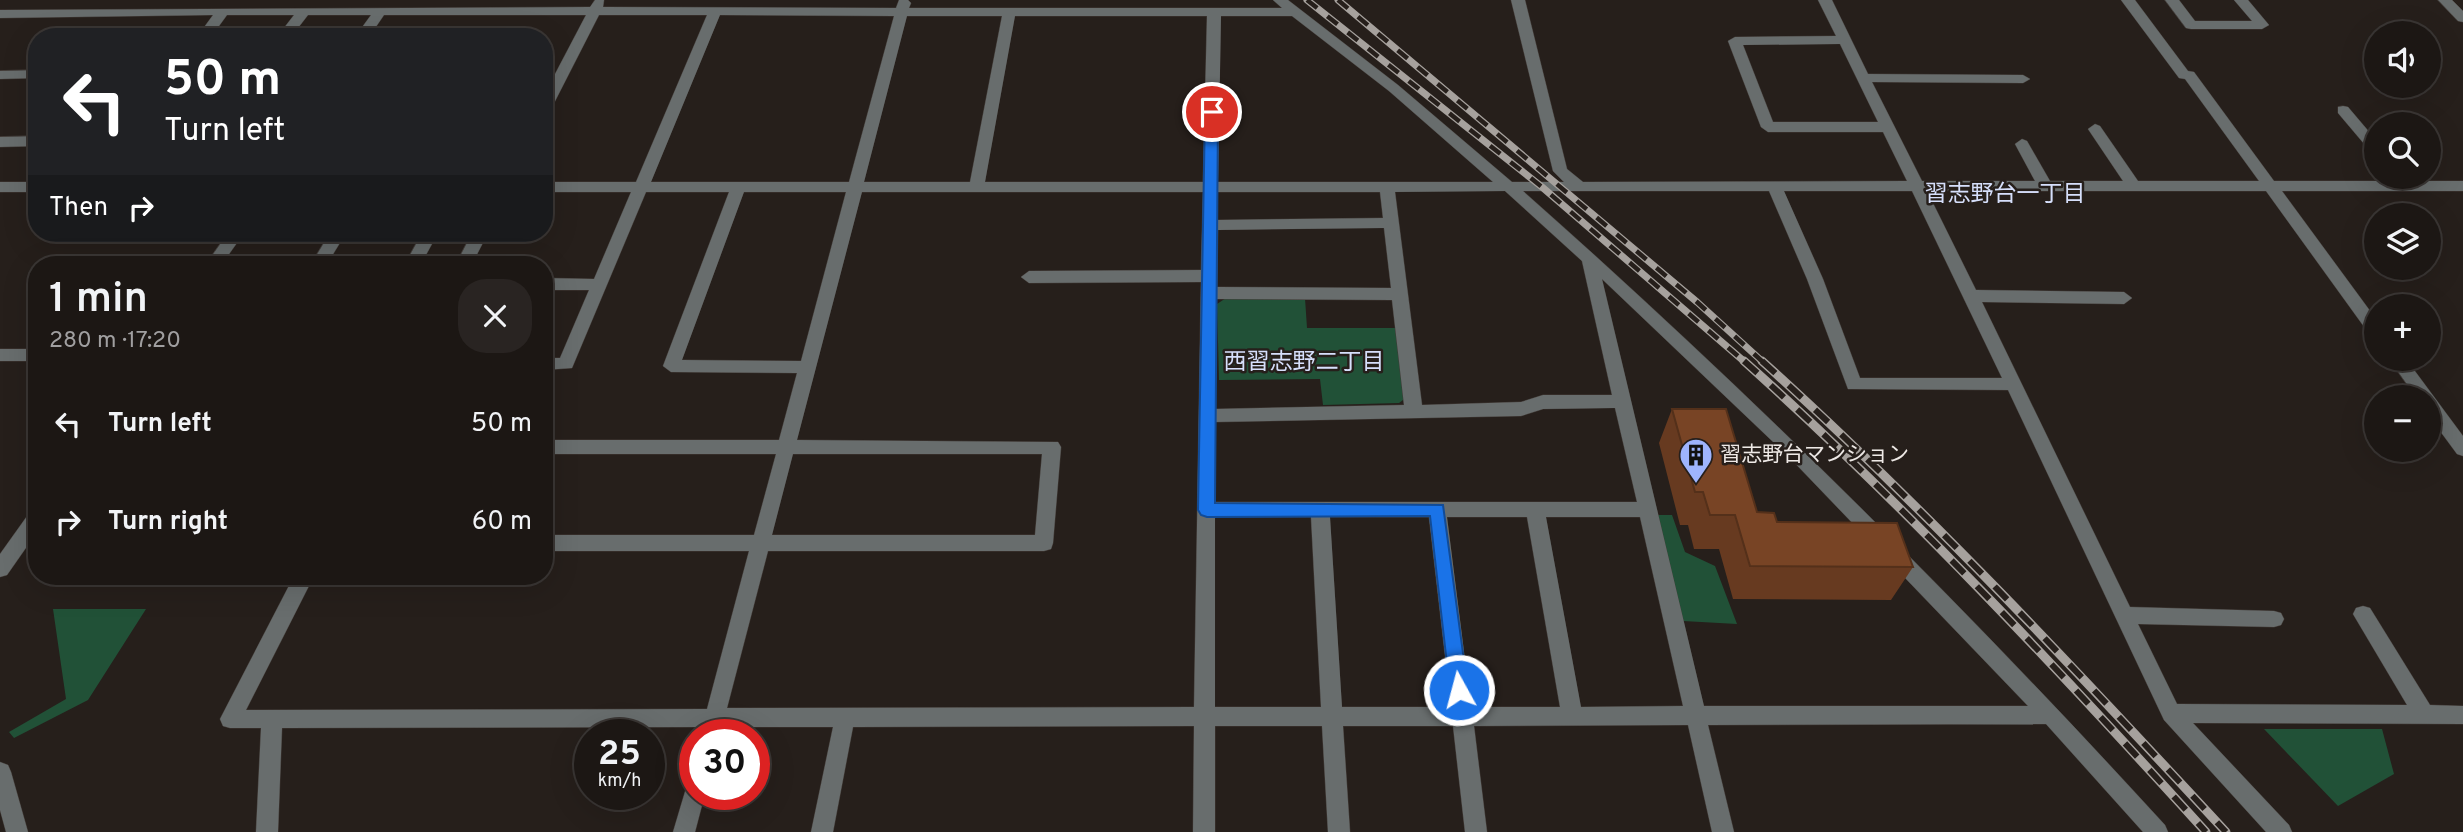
<!DOCTYPE html>
<meta charset="utf-8">
<style>
:root{--surface:#1c1714;--page:#292422;--text:#f1f3f6;--muted:#a09fa0;--line:#3a3634}
body{margin:0;font-family:Overpass,"Noto Sans JP",sans-serif;background:var(--page);color:var(--text);height:100vh;display:flex;flex-direction:column;font-size:26px;white-space:nowrap}
*{box-sizing:border-box;margin:0}
p{font-size:23px;color:var(--muted)}
.icon{flex:none;width:38px;height:38px;fill:none;stroke:currentColor;stroke-width:2;stroke-linecap:round;stroke-linejoin:round}
.map{position:relative;flex:1;overflow:hidden}
.panel{position:absolute;left:28px;top:256px;width:525px;height:329px;display:flex;flex-direction:column;background:var(--surface);border-radius:28px;box-shadow:0 7px 28px #0002,0 0 0 2px var(--line)}
.panel>*{flex:none}
.banner{position:absolute;left:28px;top:28px;width:525px;height:214px;border-radius:28px;box-shadow:0 7px 28px #0002,0 0 0 2px var(--line);background:#202124;color:#fff;overflow:hidden}
.buttons{position:absolute;left:2364px;top:21px;display:grid;gap:14px}
.buttons a{display:grid;place-items:center;width:77px;height:77px;border-radius:50%;background:var(--surface);box-shadow:0 7px 28px #0002,0 0 0 2px var(--line);font-size:35px}
.speed{position:absolute;left:574px;top:719px;display:flex;gap:14px;font-size:35px;font-weight:700;text-align:center}
.speed>*{display:grid;place-content:center;width:91px;height:91px;border-radius:50%;background:var(--surface);box-shadow:0 7px 28px #0002,0 0 0 2px var(--line);line-height:1}
.speed small{font-size:18px;font-weight:400}
.speed .limit{border:10px solid #d22;background:#fff;color:#111}
.pin{position:absolute;display:grid;place-items:center;width:60px;height:60px;color:#fff;margin:-30px;border:4px solid #fff;border-radius:50%;box-shadow:0 2px 7px #0007}
.me{position:absolute;width:77px;margin:-38px;rotate:353deg;stroke-linejoin:round;filter:drop-shadow(0 0 5px #0008)}
.turn{display:flex;align-items:center;gap:24px;height:147px;padding:0 21px;font-size:32px}
.turn .icon{width:91px;height:91px;stroke-width:2.5}
.turn b{display:block;font-size:49px;line-height:60px}
.then{display:flex;align-items:center;height:66px;padding:0 21px;background:#0003;gap:14px;font-size:26px}
.round{display:grid;place-items:center;flex:none;width:74px;height:74px;border-radius:28px;background:var(--page)}
.headline{display:flex;align-items:center;justify-content:space-between;height:119px;padding:0 21px}
h1{font-size:42px;font-weight:600;line-height:52px}
ul{padding:0;list-style:none}
li{display:flex;align-items:center;gap:21px;height:98px;padding:0 21px}
li div{flex:1}
li b{display:block;font-size:26px}
li em{font-style:normal}
.map>svg:first-child{display:block}
.green{fill:#215137}
.lines{fill:none;stroke-linecap:round;stroke-linejoin:round}
.minor-casing{stroke:#423b37;stroke-width:1}
.minor{fill:#686d6d;fill-rule:evenodd}
.rail-far1-casing{stroke:#a6a19d;stroke-width:7}
.rail-casing{stroke:#a6a19d;stroke-width:9}
.rail-far1{stroke:#261f1b;stroke-width:4.5;stroke-dasharray:13;stroke-linecap:butt}
.rail{stroke:#261f1b;stroke-width:6;stroke-dasharray:18;stroke-linecap:butt}
.wall{fill:#673a20}
.building{fill:#784425;stroke:#54301a;stroke-width:2}
.route{fill:#1a73e8;stroke:#114b97;stroke-width:2}
.labels{text-anchor:middle;dominant-baseline:central;stroke-width:5;stroke-linejoin:round;paint-order:stroke}
.poi-label{font-size:21px;fill:#eee9e6;stroke:#261f1b;text-anchor:start}
.neighbourhood-label{font-size:23px;fill:#d6dffb;stroke:#261f1b}
</style>
<div class="map">
<svg width="2463" height="832" viewBox="0 0 2463 832">
<rect width="100%" height="100%" fill="#261f1b"/>
<g class="green">
<polygon points="1226,298 1305,298 1307,328 1398,328 1407,397 1399,403 1323,405 1320,379 1219,380 1217,304"/>
<polygon points="1655,515 1672,515 1685,552 1715,566 1737,624 1683,621"/>
<polygon points="53,609 146,609 88,700 14,738 9,732 66,699"/>
<polygon points="2264,729 2382,729 2394,774 2338,806"/>
</g>
<g class="lines">
<defs>
<g id="minor">
<path d="M595 0H604L603 7 896 8 899 0H908L911 3 909 8H1282L1273 0H1288L1398 85 1512 182H1564L1553 171 1511 0H1525L1567 169 1583 182 1907 181 1883 132H1768L1761 127 1728 41 1735 37 1836 36 1818 0H1832L1868 74 2023 75 2030 79 2023 83 1872 82 1922 181H2035L2015 144 2022 139 2027 141 2050 181H2123L2088 129 2095 124 2100 126 2138 181H2259L2185 79 2179 78 2121 0H2135L2188 71 2194 72 2274 181H2463V191H2282L2376 319V337L2370 335 2266 191H1927L1976 290 2124 292 2132 298 2124 304 1982 302 2130 607 2274 611 2281 613 2284 619 2281 625 2274 627 2138 624 2177 704 2407 705 2353 614 2356 608 2363 606 2370 608 2430 705 2463 706V724L2193 723 2289 825 2292 832H2266L2164 720 2008 390 1848 389 1807 279 1769 191H1523C1749 391 1962 603 2165 825L2168 832H2143L2046 724 1708 725 1734 832H1712L1688 725 1474 726 1487 832H1465L1453 726H1343L1350 832H1328L1322 726H1215V832H1193L1194 726 853 727 833 832H811L833 727H722L720 735H700L702 727 282 728 278 832H256L261 728H230L223 726 220 719 294 576H314L246 710 707 709 749 551H544V535H754L776 454H544V440H779L797 373 671 372 663 366 729 192H646L572 368 544 370V358H560L589 290H544V278L594 279 631 192H544V182H636L707 15H599L551 109 544 113V95L586 15H384L369 37H355L371 15H308L291 37H277L294 15H227L211 37H197L213 15 0 18V10L590 7ZM720 15 894 16 849 182H651ZM907 16H1002L970 182H864ZM1015 16H1207L1203 182H985ZM1221 16H1292L1389 91 1493 182H1218ZM1840 44 1878 122H1773L1743 45ZM1505 191 1582 261 1612 395H1543L1521 402 1422 405 1395 192ZM1784 191H1912L2002 378H1860L1823 279ZM744 192H846L801 361 682 360ZM862 192H1203L1201 270 1029 271 1021 277 1029 283 1201 282 1194 707 727 708 768 551H1044L1051 549 1053 543 1061 447 1058 442 797 440ZM1218 192H1380L1383 218 1218 220ZM1384 228 1391 288 1217 287 1218 230ZM1602 279 1790 458 2028 706H1704ZM1217 299 1392 300 1404 405 1215 409ZM1615 408 1637 502H1215V422L1521 416 1543 409ZM793 454H1042L1035 535H772ZM1215 517H1311L1321 707H1215ZM1330 517H1429L1451 707H1342ZM1447 517H1527L1560 707H1471ZM1546 517H1640L1683 706 1581 707Z"/>
<polygon points="2165,0 2179,0 2195,21 2252,21 2234,0 2248,0 2269,25 2262,29 2191,29 2186,28"/>
<polygon points="2438,0 2452,0 2463,11 2463,22 2458,21"/>
<polygon points="37,70 37,78 0,79 0,71"/>
<polygon points="2343,106 2348,107 2376,140 2376,154 2371,152 2338,113 2338,107"/>
<polygon points="37,136 37,146 0,147 0,137"/>
<rect x="0" y="182" width="37" height="10"/>
<polygon points="228,233 244,233 222,264 206,264"/>
<polygon points="330,233 346,233 327,264 311,264"/>
<polygon points="422,233 438,233 421,264 405,264"/>
<polygon points="472,233 488,233 472,264 456,264"/>
<rect x="0" y="349" width="37" height="12"/>
<polygon points="2389,359 2406,359 2463,436 2463,456 2457,454 2429,416 2429,397 2416,397"/>
<polygon points="37,510 37,532 7,575 0,577 0,554 30,512"/>
<polygon points="0,762 8,765 11,772 28,832 6,832 0,810"/>
<polygon points="695,782 695,794 705,794 695,832 673,832 687,785"/>
</g>
</defs>
<use href="#minor" class="minor-casing"/>
<use href="#minor" class="minor"/>
<defs>
<g id="rail-far1">
<polyline points="1307,0 1542,187 1746,363"/>
<polyline points="1338,0 1697,302 1764,363"/>
</g>
<g id="rail">
<path d="M1744 361C1908 508 2058 669 2206 832"/>
<path d="M1762 361C1926 509 2076 670 2226 832"/>
</g>
</defs>
<use href="#rail-far1" class="rail-far1-casing"/>
<use href="#rail" class="rail-casing"/>
<use href="#rail-far1" class="rail-far1"/>
<use href="#rail" class="rail"/>
</g>
<polygon class="wall" points="1672,409 1757,512 1777,522 1913,567 1891,600 1733,599 1719,549 1694,549 1688,525 1680,525 1659,443"/>
<polygon class="building" points="1672,409 1726,409 1757,512 1774,513 1777,522 1897,523 1913,567 1750,566 1735,515 1710,515 1703,492 1695,492"/>
<polygon class="route" points="1212,108 1218,112 1215,503 1443,505 1468,690 1466,696 1459,699 1452,696 1450,690 1430,516 1207,517 1201,515 1198,510 1205,112"/>
<defs>
<symbol id="building-pin" viewBox="-11 -11 22 30"><path d="M0 17L-7.5 6A9.5 9.5 0 1 1 7.5 6Z" fill="#9eb4fd" stroke="#261f1b"/><path d="M-4-6H4V6H1V3H-1V6H-4ZM-2.5-4.3h1.7v1.8h-1.7ZM.8-4.3h1.7v1.8H.8ZM-2.5-1h1.7V.8h-1.7ZM.8-1h1.7V.8H.8Z" fill="#111"/></symbol>
</defs>
<g fill-rule="evenodd">
<use href="#building-pin" x="1677" y="436" width="38" height="52"/>
</g>
<g class="labels">
<g class="poi-label">
<text x="1720" y="455">習志野台マンション</text>
</g>
<g class="neighbourhood-label">
<text x="2005" y="195">習志野台一丁目</text>
<text x="1304" y="363">西習志野二丁目</text>
</g>
</g>
</svg>
<div class="buttons">
<a><svg class="icon" aria-label="sound" viewBox="0 0 24 24"><path d="M4 9h4l5-4v14l-5-4H4zM17 9q2 3 0 6"/></svg></a>
<a><svg class="icon" aria-label="search" viewBox="0 0 24 24"><circle cx="10" cy="10" r="6"/><path d="M15 15l6 6"/></svg></a>
<a><svg class="icon" aria-label="layers" viewBox="0 0 24 24"><path d="M12 4l9 5-9 5-9-5zM3 14l9 5 9-5"/></svg></a>
<a>+</a>
<a>−</a>
</div>
<div class="speed"><div>25<small>km/h</small></div><div class="limit">30</div></div>
<div class="pin" style="left:1212px;top:112px;background:#d93025"><svg class="icon" aria-label="arrive" viewBox="0 0 24 24"><path d="M6 21V4h12l-3 4 3 4H6"/></svg></div>
<svg class="me" style="left:1459px;top:690px" viewBox="-20 -20 40 40"><circle r="17" fill="#1a73e8" stroke="#fff" stroke-width="3"/><path d="M0-11L8 9 0 5-8 9z" fill="#fff"/></svg>
<div class="banner">
<div class="turn"><svg class="icon" aria-label="left" viewBox="0 0 24 24"><path d="M17 20v-9H6M10 6l-5 5 5 5"/></svg><div><b>50 m</b>Turn left</div></div>
<div class="then">Then<svg class="icon" aria-label="right" viewBox="0 0 24 24"><path d="M7 20v-9h11M14 6l5 5-5 5"/></svg></div>
</div>
<section class="panel">
<div class="headline"><div><h1>1 min</h1><p>280 m · 17:20</p></div><a class="round"><svg class="icon" aria-label="close" viewBox="0 0 24 24"><path d="M6 6l12 12M18 6L6 18"/></svg></a></div>
<ul>
<li><svg class="icon" aria-label="left" viewBox="0 0 24 24"><path d="M17 20v-9H6M10 6l-5 5 5 5"/></svg><div><b>Turn left</b></div><em>50 m</em></li>
<li><svg class="icon" aria-label="right" viewBox="0 0 24 24"><path d="M7 20v-9h11M14 6l5 5-5 5"/></svg><div><b>Turn right</b></div><em>60 m</em></li>
</ul>
</section>
</div>
